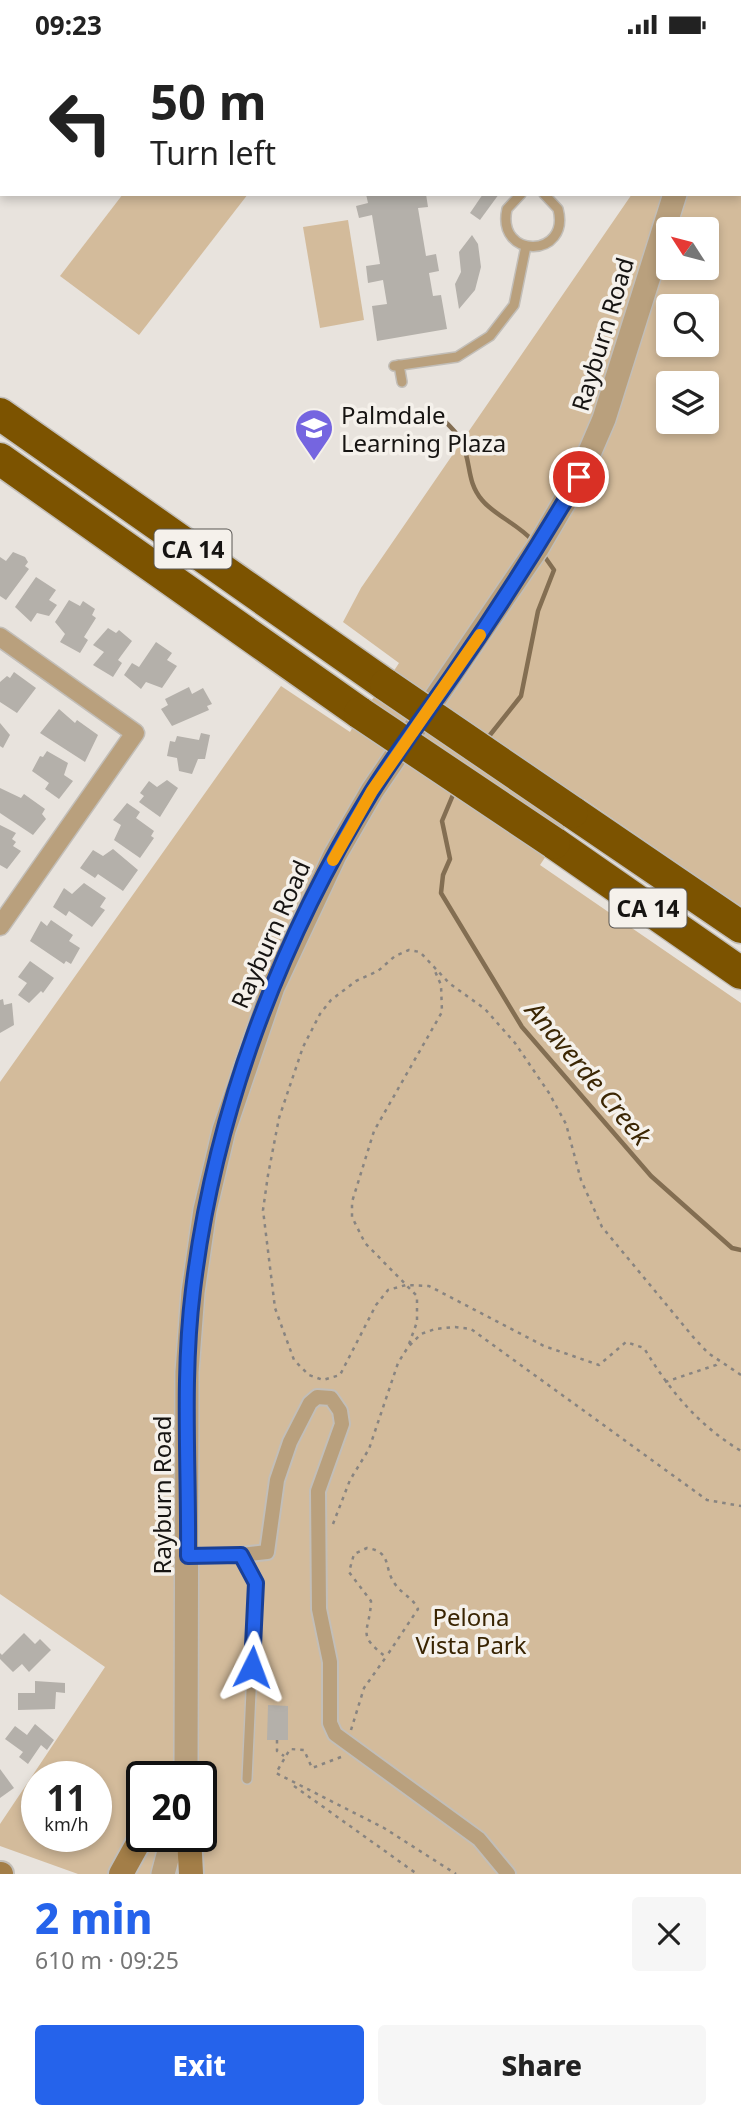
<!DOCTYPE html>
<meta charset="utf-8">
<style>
:root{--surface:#fff;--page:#f6f6f6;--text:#222;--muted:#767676;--accent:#2563eb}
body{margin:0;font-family:"Noto Sans",sans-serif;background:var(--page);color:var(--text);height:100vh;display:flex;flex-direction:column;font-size:26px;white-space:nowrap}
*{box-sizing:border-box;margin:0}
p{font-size:23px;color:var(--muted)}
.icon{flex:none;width:38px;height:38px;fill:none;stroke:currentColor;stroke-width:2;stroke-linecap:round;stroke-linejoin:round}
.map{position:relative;height:1825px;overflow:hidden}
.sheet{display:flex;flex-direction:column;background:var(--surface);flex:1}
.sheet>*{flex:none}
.banner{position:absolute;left:0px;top:0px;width:742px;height:147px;box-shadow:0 4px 10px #0003;background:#fff;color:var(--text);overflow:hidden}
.needle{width:46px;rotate:306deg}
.fabs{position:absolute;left:656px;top:168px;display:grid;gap:14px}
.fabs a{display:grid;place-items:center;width:63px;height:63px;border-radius:7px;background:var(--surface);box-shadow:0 4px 10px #0003;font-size:35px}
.speed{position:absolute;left:21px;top:1712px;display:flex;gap:14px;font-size:35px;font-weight:700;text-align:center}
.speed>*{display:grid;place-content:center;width:91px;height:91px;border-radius:50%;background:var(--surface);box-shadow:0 4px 10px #0003;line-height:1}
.speed small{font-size:18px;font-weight:400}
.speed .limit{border:4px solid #111;border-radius:10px;background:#fff;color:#111}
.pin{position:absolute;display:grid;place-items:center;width:60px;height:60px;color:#fff;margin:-30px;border:4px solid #fff;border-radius:50%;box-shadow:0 2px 7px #0007}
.me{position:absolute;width:77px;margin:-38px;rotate:3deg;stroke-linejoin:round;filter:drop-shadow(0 0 5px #0008)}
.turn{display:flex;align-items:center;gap:24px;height:147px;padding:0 35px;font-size:32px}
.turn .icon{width:91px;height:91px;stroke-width:2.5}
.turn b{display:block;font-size:49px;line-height:60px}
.round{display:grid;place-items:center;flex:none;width:74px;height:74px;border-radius:7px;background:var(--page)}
.head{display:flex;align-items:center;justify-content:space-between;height:119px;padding:0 35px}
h1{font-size:42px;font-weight:800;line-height:52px;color:var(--accent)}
.button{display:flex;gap:14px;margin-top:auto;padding:14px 35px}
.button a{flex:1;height:80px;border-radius:7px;background:var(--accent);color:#fff;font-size:28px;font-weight:800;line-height:80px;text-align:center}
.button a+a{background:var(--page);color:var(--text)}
.status{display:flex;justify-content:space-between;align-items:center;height:49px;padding:0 35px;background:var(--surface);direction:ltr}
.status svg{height:19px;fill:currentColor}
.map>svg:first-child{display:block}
.green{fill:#d3bb9b;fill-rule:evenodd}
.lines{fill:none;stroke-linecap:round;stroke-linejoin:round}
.stream{stroke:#836e52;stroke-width:4.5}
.building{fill:#b4b0aa}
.service-casing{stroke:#c2beb8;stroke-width:12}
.pedestrian-casing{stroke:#c2beb8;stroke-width:18}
.minor-casing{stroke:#c2beb8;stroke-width:21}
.tertiary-casing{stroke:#c2beb8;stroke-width:26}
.secondary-casing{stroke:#c2beb8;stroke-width:28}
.motorway-casing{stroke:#c2beb8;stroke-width:35}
.path{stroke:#888480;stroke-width:2.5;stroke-dasharray:3.5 5;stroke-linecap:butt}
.service{stroke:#b9a07d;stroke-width:9}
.pedestrian{stroke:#b9a07d;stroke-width:14}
.minor{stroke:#b9a07d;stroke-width:18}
.tertiary{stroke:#b9a07d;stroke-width:23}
.secondary{stroke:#a37e48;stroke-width:24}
.motorway{stroke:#7c5300;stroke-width:32}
.motorway-bridge-casing{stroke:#c2beb8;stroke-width:35;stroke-linecap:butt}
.motorway-bridge{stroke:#7c5300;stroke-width:32}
.route-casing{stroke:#184099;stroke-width:18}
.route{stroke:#2563eb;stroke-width:12}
.slow{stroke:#f59e0b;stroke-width:12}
.labels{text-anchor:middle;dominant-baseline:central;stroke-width:7;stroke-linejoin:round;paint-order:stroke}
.shield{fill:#f5f1eb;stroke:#595653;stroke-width:2}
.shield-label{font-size:23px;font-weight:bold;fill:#161412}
.street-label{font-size:24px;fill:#161412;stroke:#f5f1eb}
.poi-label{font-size:24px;fill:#161412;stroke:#f5f1eb;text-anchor:start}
.park-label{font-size:24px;fill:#392402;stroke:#f5f1eb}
.water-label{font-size:26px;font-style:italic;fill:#3b2603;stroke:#f5f1eb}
</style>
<div class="status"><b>09:23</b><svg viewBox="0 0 49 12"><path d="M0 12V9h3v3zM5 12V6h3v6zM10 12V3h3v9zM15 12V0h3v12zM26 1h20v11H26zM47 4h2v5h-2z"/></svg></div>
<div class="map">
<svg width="741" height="1825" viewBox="0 0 741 1825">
<rect width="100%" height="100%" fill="#e8e3dd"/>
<g class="green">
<path d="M741 22V858L584 750 540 816 741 954V1825H78L0 1797V1775L105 1618 0 1545V1033L281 637 350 683C363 658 384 639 399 614L343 573 361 539 632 145H740ZM668 180H707V219H668ZM668 257H707V296H668ZM668 334H707V373H668ZM37 1727H96V1787H37ZM142 1727H201V1787H142Z"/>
<polygon points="123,145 248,145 139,286 60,227"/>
<polygon points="348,171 364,271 320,279 303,178"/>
</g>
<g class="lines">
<g class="stream">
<path d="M442 370C479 400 460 425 482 451 494 466 518 475 533 492"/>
<polyline points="486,691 521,647 538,562 554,521 542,504"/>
<polyline points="455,741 442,772 450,810 443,826 441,844 522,978 651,1127 732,1199 741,1201"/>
</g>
</g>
<g class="building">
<polygon points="366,145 426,145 428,158 418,159 426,207 436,205 439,222 429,224 433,247 441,246 447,280 377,292 372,257 387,255 383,231 368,234 366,217 380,215 372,166 359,169 356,157 368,154"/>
<polygon points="483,145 499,145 480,171 470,164"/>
<polygon points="472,186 478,195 481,218 475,241 459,260 455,235 461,223 459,203"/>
<polygon points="13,503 25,508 28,513 25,517 29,520 6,551 0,547 0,508 6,512"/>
<polygon points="36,528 56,541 49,551 57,556 49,567 37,564 31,573 15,558"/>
<polygon points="69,551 80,557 83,552 95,560 92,566 96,569 84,588 88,591 80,604 60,593 65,585 55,573"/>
<polygon points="108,579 116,584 119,581 132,592 118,611 122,614 113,628 93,616 104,603 93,596"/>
<polygon points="156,593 172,604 167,611 177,617 162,639 146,633 141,640 124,626 132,614 139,618"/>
<polygon points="14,623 36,639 17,664 0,653 0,633 7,627 10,629"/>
<polygon points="189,638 192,645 203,639 212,655 207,657 209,661 172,677 161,660 168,656 165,650"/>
<polygon points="59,660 75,674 77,671 98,686 85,713 40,684"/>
<polygon points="0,674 10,686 3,699 0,697"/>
<polygon points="201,684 210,686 205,710 198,710 192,725 179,722 177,709 167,707 170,692 175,693 177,687 199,691"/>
<polygon points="47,702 68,714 64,726 73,732 59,750 45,740 49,734 32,722 40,707 43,708"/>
<polygon points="167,731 178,739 160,768 139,753 144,747 140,744 149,732 157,738"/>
<polygon points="0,739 21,749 24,745 45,760 42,765 46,770 33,786 0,764"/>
<polygon points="127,754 140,763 136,769 154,782 151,787 154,789 140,809 114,791 121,776 113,771"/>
<polygon points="0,776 16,784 12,790 16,793 13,797 21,802 7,820 0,816"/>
<polygon points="113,800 138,821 123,842 98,825 95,829 80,819 93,801 103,807"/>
<polygon points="84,834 106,849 100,858 105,861 92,878 69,862 66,867 53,858 64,839 72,845"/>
<polygon points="51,871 73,886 69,892 80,899 71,915 66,912 64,915 30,892 41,872 47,877"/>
<polygon points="30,912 54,929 43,944 41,942 29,954 18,946 27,934 18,928"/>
<polygon points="3,950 4,956 12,954 14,976 0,984 0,951"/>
<polygon points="24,1584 35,1595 40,1590 51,1601 29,1623 22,1615 13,1623 0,1610 0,1604 2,1606"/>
<polygon points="35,1632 65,1634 65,1644 56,1643 55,1660 18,1661 18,1644 35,1644"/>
<polygon points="268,1656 288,1657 288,1691 267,1691"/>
<polygon points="35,1675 54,1691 47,1701 41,1696 28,1715 19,1708 23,1703 5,1690 15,1677 27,1686"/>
<polygon points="0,1720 14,1739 0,1749"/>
</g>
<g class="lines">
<defs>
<g id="service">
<polyline points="580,0 580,2"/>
<polyline points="612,0 612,2"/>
<polyline points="656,2 657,0"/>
<path d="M521 145 507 160C496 211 571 209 558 160L544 145"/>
<polyline points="399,316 402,333"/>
<polyline points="394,317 457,308 490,287 514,256 526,197"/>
<polyline points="188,1507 241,1506 256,1534 247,1730"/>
</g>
<polyline id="pedestrian" points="241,1506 267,1503 277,1431 290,1393 310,1354 317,1348 331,1349 340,1362 342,1375 318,1442 319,1560 330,1613 330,1674 335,1685 479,1790 508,1825"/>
<polyline id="minor" points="0,588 135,684 0,877"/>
<g id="tertiary">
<polyline points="740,7 741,6"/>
<polyline points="186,1727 187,1323 193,1243 205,1161 224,1081 273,938 335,806 372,742 538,498 579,428 604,370 675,145"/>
<polyline points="163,1825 173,1787"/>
</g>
<g id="secondary">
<polyline points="189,1787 191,1825"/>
<polyline points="0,1825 1,1825"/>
<polyline points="121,1825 142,1787"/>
</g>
<g id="motorway">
<polyline points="0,365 386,636"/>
<polyline points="0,410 360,664"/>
<polyline points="572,763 741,878"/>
<polyline points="554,794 741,924"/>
</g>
</defs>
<use href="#service" class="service-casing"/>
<use href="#pedestrian" class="pedestrian-casing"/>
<use href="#minor" class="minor-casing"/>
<use href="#tertiary" class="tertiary-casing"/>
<use href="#secondary" class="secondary-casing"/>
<use href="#motorway" class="motorway-casing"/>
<g class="path">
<polyline points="409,1295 417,1273 417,1247 365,1194 352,1168 352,1153 374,1082 442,963 441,936 434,920"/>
<path d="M741 1326 708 1304 694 1289 602 1178 581 1131 566 1075 549 1044 515 994 485 960 449 934 420 903 409 901 395 907 378 922 356 932 331 951 320 965 303 998 279 1069 268 1126 263 1161 275 1259 294 1311 309 1326 323 1331 340 1326 376 1256 388 1241 406 1236 429 1237 544 1297 599 1316 626 1293 644 1299C670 1342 698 1376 741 1402"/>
<polyline points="665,1333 716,1316 719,1312"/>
<polyline points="333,1475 350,1431 369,1400 398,1314 408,1298 421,1285 435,1280 455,1278 471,1280 707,1451 741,1457"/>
<path d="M351 1681 364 1639 386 1608C355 1584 370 1584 371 1552L349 1523 354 1505 367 1499C393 1503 383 1519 395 1535 402 1545 413 1549 418 1560L386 1608"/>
<polyline points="277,1691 277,1702 284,1707"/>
<polyline points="341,1708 312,1719 304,1701 290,1700 276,1724 384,1779 456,1825"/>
<polyline points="294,1737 417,1825"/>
</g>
<use href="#service" class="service"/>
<use href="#pedestrian" class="pedestrian"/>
<use href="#minor" class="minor"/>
<use href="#tertiary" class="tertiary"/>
<use href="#secondary" class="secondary"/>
<use href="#motorway" class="motorway"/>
<defs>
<g id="motorway-bridge">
<polyline points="386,636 572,763"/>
<polyline points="360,664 554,794"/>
</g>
</defs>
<use href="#motorway-bridge" class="motorway-bridge-casing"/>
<use href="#motorway-bridge" class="motorway-bridge"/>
</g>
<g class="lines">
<defs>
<path id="route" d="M252 1618 256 1534 241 1506 188 1507C189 1419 182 1329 193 1241 214 1066 278 895 371 744 396 704 425 666 452 627 497 562 539 496 579 428"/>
</defs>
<use href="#route" class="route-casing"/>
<use href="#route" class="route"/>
<polyline class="slow" points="333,811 372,742 480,586"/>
</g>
<defs>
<symbol id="school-pin" viewBox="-11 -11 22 30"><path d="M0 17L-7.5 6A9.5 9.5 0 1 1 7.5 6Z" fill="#7565e0" stroke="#f5f1eb"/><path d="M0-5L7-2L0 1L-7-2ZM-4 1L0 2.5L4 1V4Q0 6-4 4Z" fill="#fff"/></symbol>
</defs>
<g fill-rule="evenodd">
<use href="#school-pin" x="292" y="357" width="44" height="60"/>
</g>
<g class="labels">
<g class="shield">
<rect x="154.5" y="480.5" width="77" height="39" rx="5"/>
<rect x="609.5" y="839.5" width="77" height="39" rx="5"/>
</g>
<g class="shield-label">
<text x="193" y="500">CA 14</text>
<text x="648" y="859">CA 14</text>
</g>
<g class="street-label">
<text transform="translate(602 285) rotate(-73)">Rayburn Road</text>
<text transform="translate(270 885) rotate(-66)">Rayburn Road</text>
<text transform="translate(161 1446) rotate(-90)">Rayburn Road</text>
</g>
<g class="poi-label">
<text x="341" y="365">Palmdale<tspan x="341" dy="28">Learning Plaza</tspan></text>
</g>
<g class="park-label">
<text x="471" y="1567">Pelona<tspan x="471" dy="28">Vista Park</tspan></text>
</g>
<g class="water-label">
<text transform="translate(589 1024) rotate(50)">Anaverde Creek</text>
</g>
</g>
</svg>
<div class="fabs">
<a><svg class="needle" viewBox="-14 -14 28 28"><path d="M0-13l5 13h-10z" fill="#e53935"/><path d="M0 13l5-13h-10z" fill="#767676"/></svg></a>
<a><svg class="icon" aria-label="search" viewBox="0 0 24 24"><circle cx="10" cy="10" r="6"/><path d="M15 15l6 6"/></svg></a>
<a><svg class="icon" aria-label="layers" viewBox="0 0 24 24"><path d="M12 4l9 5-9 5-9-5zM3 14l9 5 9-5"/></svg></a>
</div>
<div class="speed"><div>11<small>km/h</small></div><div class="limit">20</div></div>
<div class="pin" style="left:579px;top:428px;background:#d93025"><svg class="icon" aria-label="arrive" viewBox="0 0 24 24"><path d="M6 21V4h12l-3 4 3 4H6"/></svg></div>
<svg class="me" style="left:252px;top:1618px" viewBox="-20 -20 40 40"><path d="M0-17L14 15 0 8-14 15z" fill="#2563eb" stroke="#fff" stroke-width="4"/></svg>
<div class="banner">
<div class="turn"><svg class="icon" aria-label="left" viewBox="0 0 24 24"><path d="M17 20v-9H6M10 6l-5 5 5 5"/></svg><div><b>50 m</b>Turn left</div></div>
</div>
</div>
<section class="sheet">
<div class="head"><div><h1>2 min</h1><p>610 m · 09:25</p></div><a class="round"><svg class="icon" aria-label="close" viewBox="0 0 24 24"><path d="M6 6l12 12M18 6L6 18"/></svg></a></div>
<div class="button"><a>Exit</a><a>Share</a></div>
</section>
